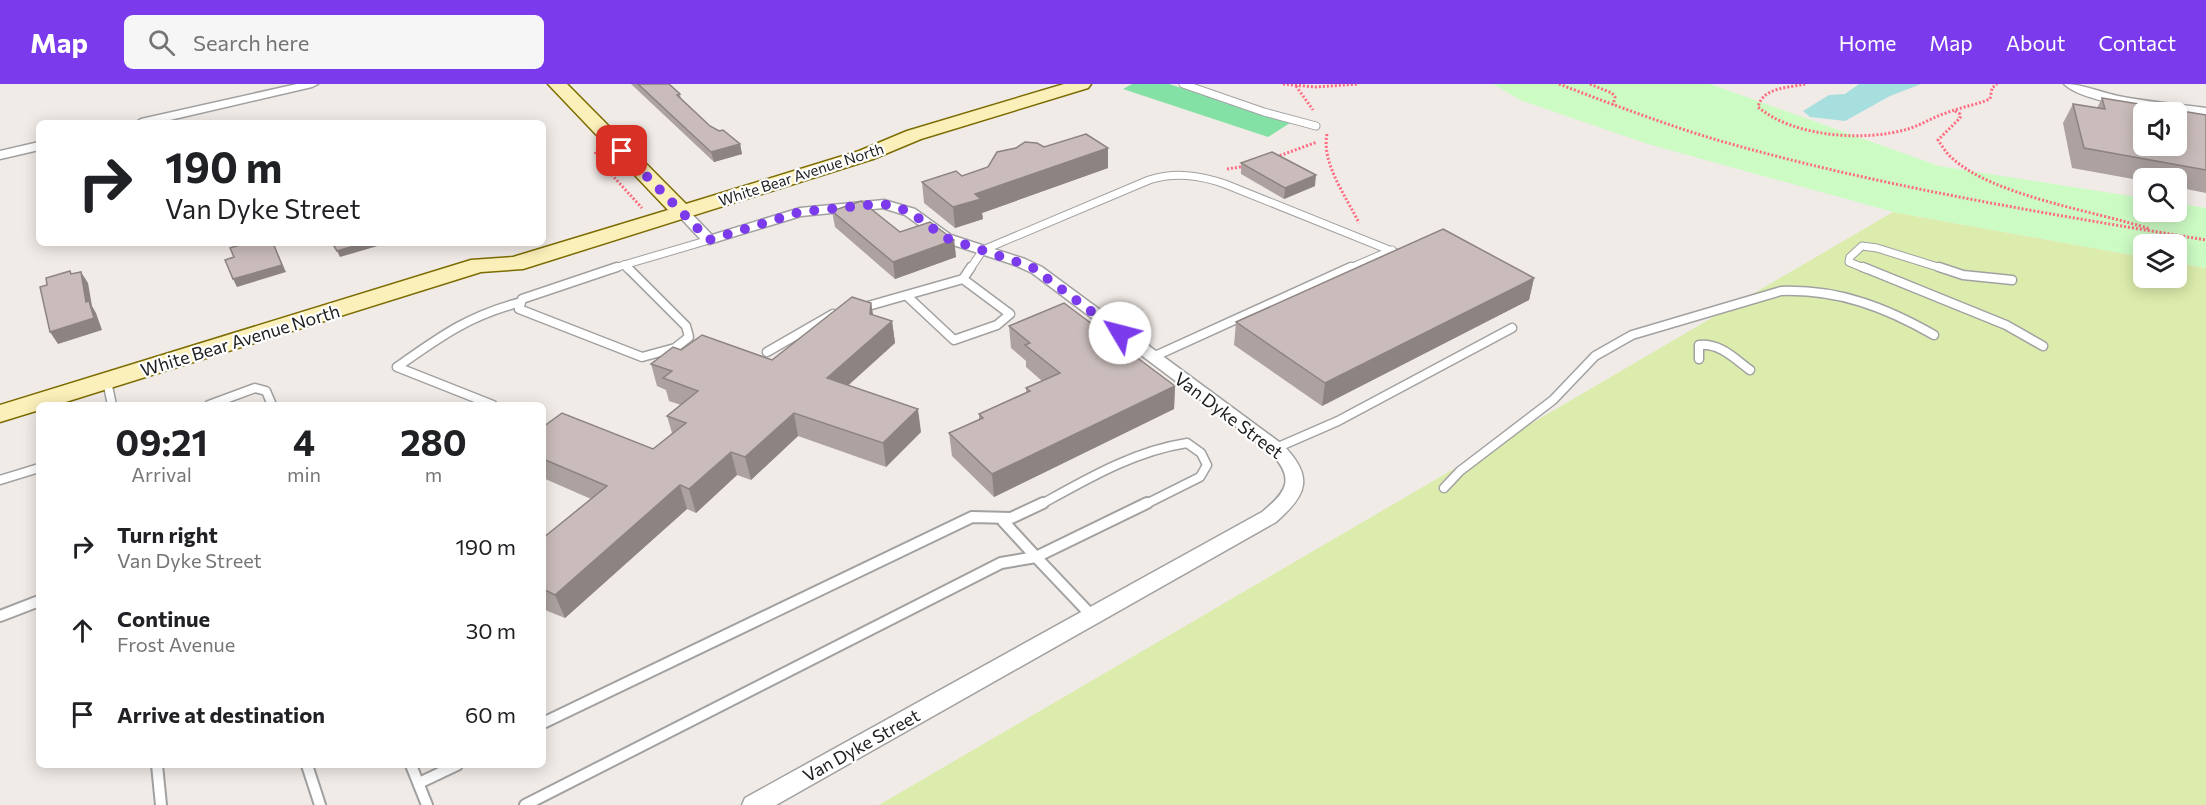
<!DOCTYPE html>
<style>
:root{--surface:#fff;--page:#f6f6f6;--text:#202124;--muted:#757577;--accent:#7c3aed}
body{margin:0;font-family:Commissioner,sans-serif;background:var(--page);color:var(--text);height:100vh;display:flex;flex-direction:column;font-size:22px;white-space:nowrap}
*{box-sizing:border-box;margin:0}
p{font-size:20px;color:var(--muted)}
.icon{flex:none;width:33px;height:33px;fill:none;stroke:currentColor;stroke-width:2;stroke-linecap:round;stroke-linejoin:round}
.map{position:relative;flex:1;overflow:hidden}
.drawer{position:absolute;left:36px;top:318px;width:510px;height:366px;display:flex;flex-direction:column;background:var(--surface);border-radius:9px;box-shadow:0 3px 15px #0003}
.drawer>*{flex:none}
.hud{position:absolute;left:36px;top:36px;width:510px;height:126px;border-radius:9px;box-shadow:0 3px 15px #0003;background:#fff;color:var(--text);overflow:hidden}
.controls{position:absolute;left:2133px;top:18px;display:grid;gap:12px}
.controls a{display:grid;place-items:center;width:54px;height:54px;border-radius:9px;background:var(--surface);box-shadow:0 3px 15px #0003;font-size:30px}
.pin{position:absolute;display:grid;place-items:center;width:51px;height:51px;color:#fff;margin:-26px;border-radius:12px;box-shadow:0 3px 9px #0006}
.me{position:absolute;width:66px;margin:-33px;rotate:307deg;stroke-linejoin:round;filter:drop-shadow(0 0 4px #0008)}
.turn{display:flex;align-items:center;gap:21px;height:126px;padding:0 30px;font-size:27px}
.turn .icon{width:78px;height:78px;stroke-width:2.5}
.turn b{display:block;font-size:42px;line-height:51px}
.eta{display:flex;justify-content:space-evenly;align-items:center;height:102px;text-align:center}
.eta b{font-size:36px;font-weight:700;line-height:42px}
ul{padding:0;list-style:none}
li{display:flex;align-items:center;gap:18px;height:84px;padding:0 30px}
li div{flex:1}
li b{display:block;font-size:22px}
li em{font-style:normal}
header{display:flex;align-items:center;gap:36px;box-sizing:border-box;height:84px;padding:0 30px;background:var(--accent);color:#fff}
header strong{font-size:28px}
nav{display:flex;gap:33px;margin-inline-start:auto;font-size:21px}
.search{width:420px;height:54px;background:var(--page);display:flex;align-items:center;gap:15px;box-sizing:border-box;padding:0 21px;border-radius:9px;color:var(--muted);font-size:22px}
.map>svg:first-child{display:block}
.grass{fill:#dbecac}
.park{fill:#cdfbc4}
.pitch{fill:#83e1a6}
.water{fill:#a6dfde}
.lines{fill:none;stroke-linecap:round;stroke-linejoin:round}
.lane-far2-casing{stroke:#a1a1a1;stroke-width:9}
.lane-far1-casing{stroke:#a1a1a1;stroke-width:11}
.lane-casing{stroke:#a1a1a1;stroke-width:14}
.street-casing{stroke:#a1a1a1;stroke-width:3}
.secondary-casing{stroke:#7c6c02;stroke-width:3}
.path{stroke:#fd6b80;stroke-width:3;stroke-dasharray:2 2;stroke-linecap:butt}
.lane-far2{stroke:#fff;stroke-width:7}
.lane-far1{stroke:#fff;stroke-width:8}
.lane{stroke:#fff;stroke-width:10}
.street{fill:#fff;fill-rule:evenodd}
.secondary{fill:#fbefba;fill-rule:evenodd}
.wall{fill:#ada2a0}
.shaded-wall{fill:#8d8482}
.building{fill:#c9bcba;stroke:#8d8482;stroke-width:1.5;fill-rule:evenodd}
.route{stroke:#7c3aed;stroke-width:10;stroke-dasharray:0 18}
.labels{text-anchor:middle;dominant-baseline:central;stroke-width:4.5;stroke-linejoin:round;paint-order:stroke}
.far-street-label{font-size:15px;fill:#202020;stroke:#fff}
.street-label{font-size:18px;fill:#202020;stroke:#fff}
</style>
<header>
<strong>Map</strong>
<div class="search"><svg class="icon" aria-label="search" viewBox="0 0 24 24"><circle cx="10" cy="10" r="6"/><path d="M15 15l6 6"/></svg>Search here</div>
<nav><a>Home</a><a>Map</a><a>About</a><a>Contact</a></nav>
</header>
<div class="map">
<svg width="2206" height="721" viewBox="0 0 2206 721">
<rect width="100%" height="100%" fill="#f1ebe7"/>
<polygon class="grass" points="1893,128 2143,173 2144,194 2176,194 2177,179 2206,184 2206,721 879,721"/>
<polygon class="park" points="1493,0 1710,0 1939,82 2143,114 2144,128 2176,128 2177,119 2206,124 2206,184 2177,179 2176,160 2144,160 2143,173 1893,128 1648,60 1520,16"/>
<polygon class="pitch" points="1132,0 1169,0 1290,39 1268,53 1123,5"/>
<polygon class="water" points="1859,0 1921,0 1890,12 1845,37 1810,33 1803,27 1829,11 1845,10"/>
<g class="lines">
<defs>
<g id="lane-far2">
<polyline points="1183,0 1264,28 1316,42"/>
<polyline points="624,181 628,185"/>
<polyline points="624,181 709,156"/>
<polyline points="612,185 624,181"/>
<path d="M970 185 983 166 1149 96C1175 88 1199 91 1225 100L1404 172"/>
<polyline points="1348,185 1392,166"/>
<polyline points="1866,185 1849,178 1850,173 1862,162 1877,164 1944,185"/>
</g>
<g id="lane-far1">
<polyline points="617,183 522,215 519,225 642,273 675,264 689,253 686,242 627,183"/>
<polyline points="1863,183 2006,241 2043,262"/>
<polyline points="1939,183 1963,191 2012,196"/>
<polyline points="908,213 954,256 997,241 1010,230 963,195"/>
<polyline points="861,224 963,195 971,183"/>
<polyline points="767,268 833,230"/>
<polyline points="1153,273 1351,183"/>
<path d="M1699 275V261C1720 259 1734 274 1750 286"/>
<polyline points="107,297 112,321"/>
<polyline points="209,321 255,304 266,307 272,321"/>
<path d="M493 321 397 283C441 252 468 232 521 218"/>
<polyline points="1276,364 1338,337 1512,244"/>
<polyline points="0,396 39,384"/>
<path d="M1444 404 1460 387 1553 316 1595 272 1632 251 1781 207C1838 205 1885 223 1934 251"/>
<path d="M1040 421C1087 395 1134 367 1187 359L1201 369 1207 381 1200 393 1144 421"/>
</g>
<g id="lane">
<polyline points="1003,437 1036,473 1147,419"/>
<polyline points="0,532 39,517"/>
<polyline points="543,639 972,433 1011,434 1043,419"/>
<polyline points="157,681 161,721"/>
<polyline points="307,681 320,721"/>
<polyline points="411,681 427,721"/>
<polyline points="419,699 457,681"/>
<polyline points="525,721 1001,479 1036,473 1092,532"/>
</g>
<g id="street">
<polygon points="297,0 318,0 312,3 157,39 135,39 141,35"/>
<path d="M2064 0C2083 0 2099 8 2118 12 2147 18 2177 20 2206 24V32C2173 27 2087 22 2064 0Z"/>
<polygon points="39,58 39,66 0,75 0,67"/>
<path d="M884 116 915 125 951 151 1025 175 1042 183 1282 360C1314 392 1308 410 1276 438L776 721H742L745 714 1262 428C1288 407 1295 394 1270 368L1032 189 1015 181 941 157 905 131 883 124 801 132 709 160 704 159 675 128 677 125H687L712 151 800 124Z"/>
</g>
<polygon id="secondary" points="548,0 567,0 686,120 859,67 907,47 1064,0 1091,0 1088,4 921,55 873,75 523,185 481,188 56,321 39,321 39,326 0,338 0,321 471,176 513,173 668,126"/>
</defs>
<use href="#lane-far2" class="lane-far2-casing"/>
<use href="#lane-far1" class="lane-far1-casing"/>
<use href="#lane" class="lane-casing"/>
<use href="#street" class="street-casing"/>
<use href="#secondary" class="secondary-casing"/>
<g class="path">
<polyline points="1283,0 1315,3 1359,0"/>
<path d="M1559 0C1611 20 1664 40 1717 56 1877 102 2042 129 2206 156"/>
<polyline points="1590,0 1612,9 1615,13 1613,21"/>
<path d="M1805 0C1788 4 1763 3 1758 23 1793 53 1864 58 1908 45 1921 41 1933 33 1946 29 1961 23 1976 21 1990 15L1992 4 1997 0"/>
<polyline points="1296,2 1313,26"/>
<path d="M1955 27 1960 30V34L1938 56C1942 62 1946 69 1952 74 1993 112 2095 127 2150 145"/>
<path d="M1327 50C1321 79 1347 114 1359 139"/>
<polyline points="595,68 601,79 642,124"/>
<polyline points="1276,73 1317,58"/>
<polyline points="1227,85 1246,82"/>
</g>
<use href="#lane-far2" class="lane-far2"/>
<use href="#lane-far1" class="lane-far1"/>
<use href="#lane" class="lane"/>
<use href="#street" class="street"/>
<use href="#secondary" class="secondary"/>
</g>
<g class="wall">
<polygon points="631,0 669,0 680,10 681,15 710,42 740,60 742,70 714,78"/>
<polygon points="2102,14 2206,31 2206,109 2176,103 2176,94 2144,94 2144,97 2072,84 2063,39 2073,20 2097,24"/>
<polygon points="1044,63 1108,84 982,129 983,135 955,144 924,119 922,98 962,92"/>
<polygon points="1241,79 1315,102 1284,115 1241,90"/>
<polygon points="832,127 900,148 954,156 956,173 895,195 835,143"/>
<polygon points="1534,194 1529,216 1322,322 1234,261 1236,238"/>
<polygon points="873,231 892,237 895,259 848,301 921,348 886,383 798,352 751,396 737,391 696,429 687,425 565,534 545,526 543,526 543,454 591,415 543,394 543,343 653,365 672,349 667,332 681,321 669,317 666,306 657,302 651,280 681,266 772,276"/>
<polygon points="1009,242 1175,302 1174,325 994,413 952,372 949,349 979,335 979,330 1026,309 1026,304 1042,297 1026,283 1026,277 1011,264"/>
</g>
<g class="shaded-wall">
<polygon points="740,60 742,70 714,78 711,68"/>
<polygon points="1108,64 1108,84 982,129 983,135 955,144 953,123 975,110"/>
<polygon points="1316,91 1315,102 1284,115 1285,104"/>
<polygon points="954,156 956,173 895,195 893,178"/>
<polygon points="273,159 286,188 237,203 233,195"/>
<polygon points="364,159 380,159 381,161 340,173 337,167"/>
<polygon points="81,188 88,199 92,222 96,229 102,246 58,260 50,248"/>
<polygon points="1534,194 1529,216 1322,322 1325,299"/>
<polygon points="871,219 875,241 870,230"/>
<polygon points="892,237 895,259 831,317 827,294"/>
<polygon points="1175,302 1174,325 994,413 992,390"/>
<polygon points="918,325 921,348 886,383 883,359"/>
<polygon points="794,329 798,352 751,396 745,373"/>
<polygon points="731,368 737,391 696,429 689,405"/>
<polygon points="680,401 687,425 565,534 555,511"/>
</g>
<g class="building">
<polygon points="638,0 669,0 680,10 677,11 710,42 719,47 723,46 740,60 711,68"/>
<path d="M2102 14 2206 31V86L2084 64 2073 20 2105 25ZM2144 28H2176V62H2144Z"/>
<polygon points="1086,50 1108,64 975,110 981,115 953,123 922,98 956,87 962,92 988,83 997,68 1016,64 1025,58 1037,59 1044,63"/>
<polygon points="1272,68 1316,91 1285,104 1241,79"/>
<polygon points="861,117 900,148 930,138 954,156 893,178 832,127"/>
<polygon points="1443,145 1534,194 1325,299 1236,238"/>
<polygon points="246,159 273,159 282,181 233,195 225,176 234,173 230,164"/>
<polygon points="332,159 364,159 337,167"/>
<polygon points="70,187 71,190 81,188 86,218 89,217 94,234 50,248 40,203 47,201 46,194"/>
<polygon points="852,213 871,219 870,230 892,237 827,294 918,325 883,359 794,329 745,373 731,368 689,405 680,401 555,511 543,505 543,454 607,402 543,375 543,343 562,329 653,365 686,339 667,332 698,307 663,294 672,287 651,280 673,263 681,266 702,251 772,276"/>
<polygon points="1064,219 1175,302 992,390 949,349 983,334 979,330 1030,307 1026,304 1060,289 1025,261 1030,259 1009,242"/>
</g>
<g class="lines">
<polyline class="route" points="622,67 709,156 800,128 878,120 890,121 910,128 946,154 1032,183 1120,249"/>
</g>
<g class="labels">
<g class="far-street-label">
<text transform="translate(801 90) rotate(-18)">White Bear Avenue North</text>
</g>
<g class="street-label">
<text transform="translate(240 256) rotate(-17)">White Bear Avenue North</text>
<text transform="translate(1229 331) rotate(37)">Van Dyke Street</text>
<text transform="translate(861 661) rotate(-29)">Van Dyke Street</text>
</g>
</g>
</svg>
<div class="controls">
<a><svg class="icon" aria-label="sound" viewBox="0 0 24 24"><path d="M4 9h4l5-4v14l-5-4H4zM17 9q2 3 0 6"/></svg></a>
<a><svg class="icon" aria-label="search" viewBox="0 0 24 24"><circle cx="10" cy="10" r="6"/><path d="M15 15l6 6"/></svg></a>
<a><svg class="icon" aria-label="layers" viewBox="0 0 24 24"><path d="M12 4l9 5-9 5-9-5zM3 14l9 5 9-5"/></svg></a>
</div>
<div class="pin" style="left:622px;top:67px;background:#d93025"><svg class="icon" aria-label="arrive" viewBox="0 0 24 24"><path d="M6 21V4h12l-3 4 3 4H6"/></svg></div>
<svg class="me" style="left:1120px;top:249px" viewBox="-20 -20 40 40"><circle r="19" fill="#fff"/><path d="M0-13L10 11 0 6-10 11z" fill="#7c3aed"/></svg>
<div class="hud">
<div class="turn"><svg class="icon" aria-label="right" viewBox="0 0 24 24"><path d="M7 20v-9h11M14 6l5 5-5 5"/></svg><div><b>190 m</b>Van Dyke Street</div></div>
</div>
<section class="drawer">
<div class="eta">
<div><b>09:21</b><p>Arrival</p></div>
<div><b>4</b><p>min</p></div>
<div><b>280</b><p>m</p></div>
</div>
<ul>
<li><svg class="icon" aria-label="right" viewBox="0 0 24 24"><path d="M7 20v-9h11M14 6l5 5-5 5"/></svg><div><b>Turn right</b><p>Van Dyke Street</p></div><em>190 m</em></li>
<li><svg class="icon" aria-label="ahead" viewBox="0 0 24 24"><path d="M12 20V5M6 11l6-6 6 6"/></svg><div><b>Continue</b><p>Frost Avenue</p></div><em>30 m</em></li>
<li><svg class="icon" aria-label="arrive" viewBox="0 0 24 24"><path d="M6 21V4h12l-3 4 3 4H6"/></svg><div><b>Arrive at destination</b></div><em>60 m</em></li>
</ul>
</section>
</div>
